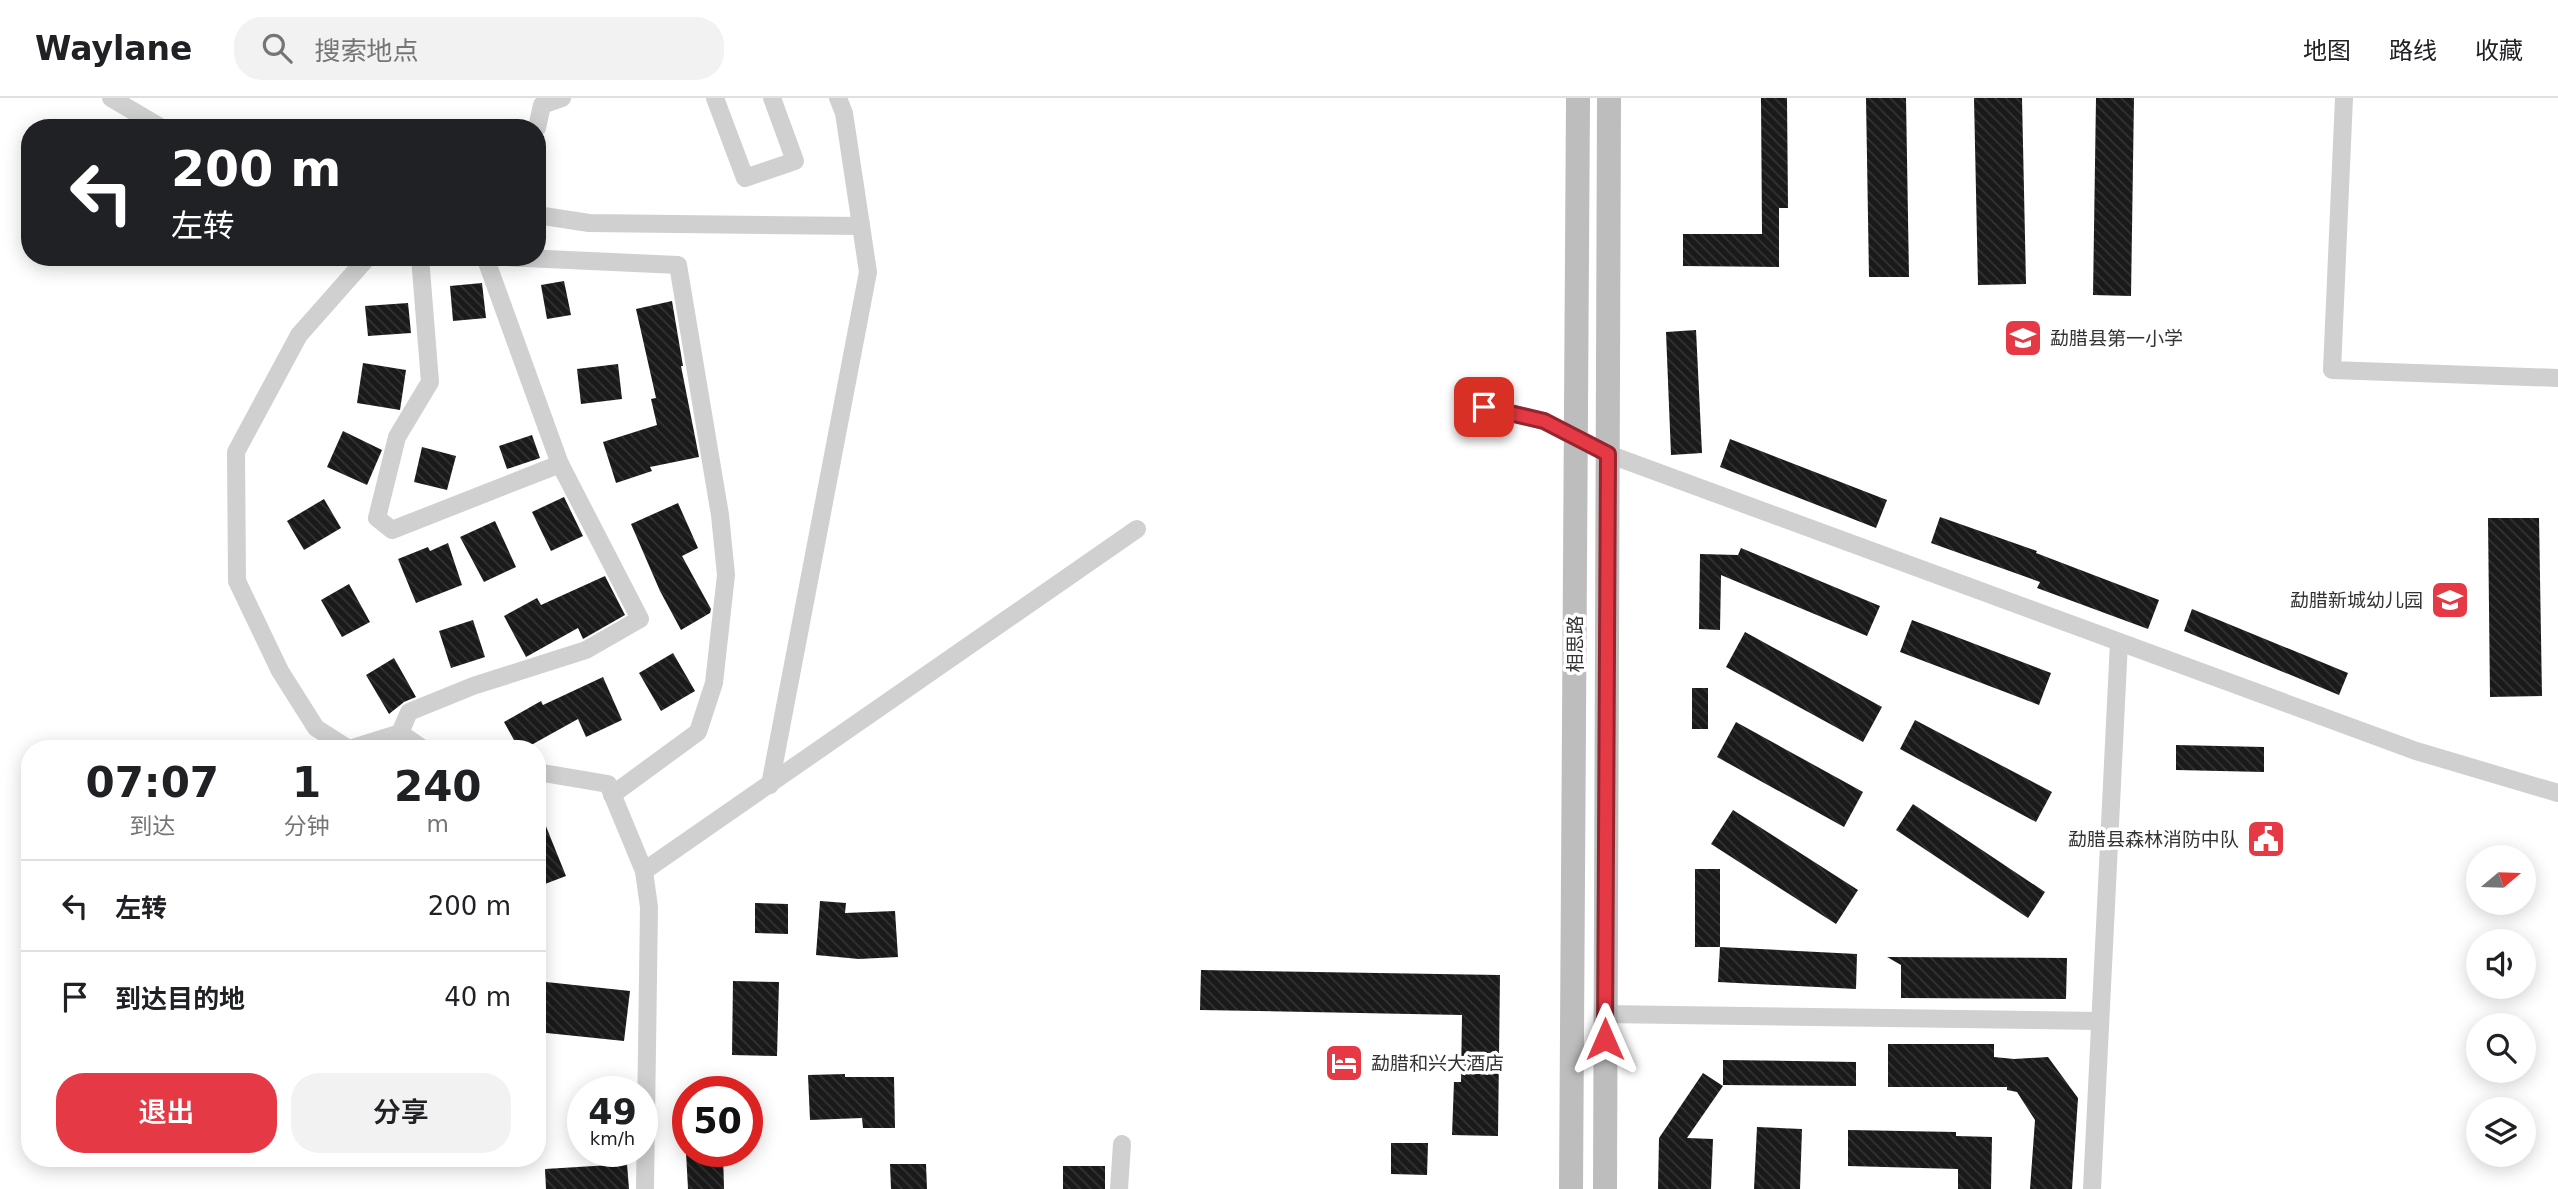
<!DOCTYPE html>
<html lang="zh">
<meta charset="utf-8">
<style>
:root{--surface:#fff;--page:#f2f2f2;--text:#202124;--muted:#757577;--line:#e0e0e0;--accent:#e63946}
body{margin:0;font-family:"DejaVu Sans","Noto Sans SC",sans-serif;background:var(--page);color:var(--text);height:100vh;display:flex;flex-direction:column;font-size:26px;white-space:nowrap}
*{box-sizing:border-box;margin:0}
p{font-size:23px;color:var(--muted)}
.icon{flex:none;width:38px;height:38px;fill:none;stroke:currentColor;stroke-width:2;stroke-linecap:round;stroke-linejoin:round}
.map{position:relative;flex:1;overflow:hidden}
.panel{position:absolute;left:21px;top:642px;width:525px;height:427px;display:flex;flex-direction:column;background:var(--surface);border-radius:28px;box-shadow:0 4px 18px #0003}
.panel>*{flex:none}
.guide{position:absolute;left:21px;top:21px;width:525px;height:147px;border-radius:28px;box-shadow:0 4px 18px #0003;background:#202124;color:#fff;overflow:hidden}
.needle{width:46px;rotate:71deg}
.controls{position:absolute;left:2466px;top:747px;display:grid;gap:14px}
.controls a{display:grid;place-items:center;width:70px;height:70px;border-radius:50%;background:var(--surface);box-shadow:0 4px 18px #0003;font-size:35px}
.speed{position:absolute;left:567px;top:978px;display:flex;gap:14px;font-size:35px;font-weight:700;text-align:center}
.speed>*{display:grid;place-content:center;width:91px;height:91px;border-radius:50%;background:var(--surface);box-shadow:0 4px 18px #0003;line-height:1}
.speed small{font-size:18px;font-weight:400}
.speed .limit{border:10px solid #d22;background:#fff;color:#111}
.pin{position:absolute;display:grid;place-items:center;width:60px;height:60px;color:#fff;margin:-30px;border-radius:14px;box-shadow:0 4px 10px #0006}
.me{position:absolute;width:77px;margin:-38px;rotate:0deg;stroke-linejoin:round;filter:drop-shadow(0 0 5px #0008)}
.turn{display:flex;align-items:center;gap:24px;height:147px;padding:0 35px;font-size:32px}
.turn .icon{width:91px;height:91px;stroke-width:2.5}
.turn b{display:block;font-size:49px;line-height:60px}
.eta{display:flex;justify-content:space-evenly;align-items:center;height:119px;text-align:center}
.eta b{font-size:42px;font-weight:600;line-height:49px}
.primary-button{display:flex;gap:14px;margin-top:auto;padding:14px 35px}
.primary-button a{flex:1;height:80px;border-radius:28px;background:var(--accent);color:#fff;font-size:28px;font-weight:600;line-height:80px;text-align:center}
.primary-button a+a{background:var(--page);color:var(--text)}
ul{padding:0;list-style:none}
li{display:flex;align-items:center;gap:21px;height:91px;padding:0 35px;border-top:2px solid var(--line)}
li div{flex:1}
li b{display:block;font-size:26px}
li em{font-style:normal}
header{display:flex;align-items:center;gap:42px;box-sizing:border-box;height:98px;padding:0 35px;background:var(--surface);border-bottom:2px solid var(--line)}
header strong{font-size:33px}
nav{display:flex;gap:38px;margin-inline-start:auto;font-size:24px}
.search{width:490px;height:63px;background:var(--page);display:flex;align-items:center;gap:18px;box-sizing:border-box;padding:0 24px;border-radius:28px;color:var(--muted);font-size:26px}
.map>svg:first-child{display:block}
.building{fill:url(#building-back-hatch)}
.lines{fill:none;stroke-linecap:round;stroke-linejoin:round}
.minor{stroke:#d0d0d0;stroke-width:18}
.secondary{stroke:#bdbdbd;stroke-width:24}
.route-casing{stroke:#96252e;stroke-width:18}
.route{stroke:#e63946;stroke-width:12}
.labels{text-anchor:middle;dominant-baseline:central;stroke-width:7;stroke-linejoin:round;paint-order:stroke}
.poi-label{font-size:19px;fill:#333;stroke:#fff;text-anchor:start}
.street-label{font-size:19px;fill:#333;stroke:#fff}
</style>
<header>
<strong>Waylane</strong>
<div class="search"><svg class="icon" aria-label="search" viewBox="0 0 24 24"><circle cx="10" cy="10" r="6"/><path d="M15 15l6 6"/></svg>搜索地点</div>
<nav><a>地图</a><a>路线</a><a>收藏</a></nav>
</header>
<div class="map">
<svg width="2558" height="1091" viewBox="0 0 2558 1091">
<defs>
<pattern id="building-back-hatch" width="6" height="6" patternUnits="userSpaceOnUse" patternTransform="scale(1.75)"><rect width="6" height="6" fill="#1a1a1a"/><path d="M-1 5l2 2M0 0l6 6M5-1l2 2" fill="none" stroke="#333"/></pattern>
</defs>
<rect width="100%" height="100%" fill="#fff"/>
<g class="building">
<polygon points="1761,0 1787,0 1788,110 1779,110 1779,169 1683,168 1683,136 1762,136"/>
<polygon points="1866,0 1906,0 1909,179 1869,179"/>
<polygon points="1974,0 2022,0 2026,186 1978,187"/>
<polygon points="2096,0 2134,0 2131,198 2093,197"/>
<polygon points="564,183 571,217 547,221 541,187"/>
<polygon points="482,185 486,220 453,223 450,188"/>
<polygon points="672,203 683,268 681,268 699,359 650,369 652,373 616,385 603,344 657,327 651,301 656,300 636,211"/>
<polygon points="408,205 411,235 368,238 365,208"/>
<polygon points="1696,232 1702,355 1671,357 1666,234"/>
<polygon points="363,265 406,272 400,312 357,305"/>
<polygon points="618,266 622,301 581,306 577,271"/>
<polygon points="343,333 382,352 367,387 327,369"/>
<polygon points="532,337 540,360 507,371 499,348"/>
<polygon points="1730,341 1887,402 1876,430 1720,369"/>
<polygon points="422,349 456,358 447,392 414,384"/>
<polygon points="564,399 583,438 551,453 532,414"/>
<polygon points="324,401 341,430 304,452 287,423"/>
<polygon points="678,405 698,450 682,458 711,511 710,515 681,532 660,493 631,426"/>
<polygon points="1940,419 2037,453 2036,455 2159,502 2148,531 2037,490 2040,484 1931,445"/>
<polygon points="2488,420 2539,420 2542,598 2490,599"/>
<polygon points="495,423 516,469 484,484 460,439"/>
<polygon points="448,445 462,487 416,505 398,461 428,449 430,453"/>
<polygon points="1741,450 1880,508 1867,538 1721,477 1720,532 1699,531 1700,456 1738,457"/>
<polygon points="605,478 625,517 583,541 578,530 526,559 504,518 537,500 541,507"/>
<polygon points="349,486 370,524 342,539 321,502"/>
<polygon points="2192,511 2348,575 2339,597 2184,533"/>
<polygon points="473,522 485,559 451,570 439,533"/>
<polygon points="1912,522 2051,575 2039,607 1900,554"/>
<polygon points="1745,534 1882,609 1863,644 1726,569"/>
<polygon points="673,555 695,593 661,613 639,575"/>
<polygon points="394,560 416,599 404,604 389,616 366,577"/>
<polygon points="603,579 622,622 586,639 578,621 524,651 519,651 504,624 541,603 543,607"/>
<rect x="1692" y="590" width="16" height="41"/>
<polygon points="1915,622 2052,694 2036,724 1900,651"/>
<polygon points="1736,624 1863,694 1844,729 1717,659"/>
<polygon points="2176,647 2264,649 2264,674 2176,672"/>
<polygon points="537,706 566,778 537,789"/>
<polygon points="1913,706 2045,794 2028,820 1896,732"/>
<polygon points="1733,712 1858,792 1836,826 1711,746"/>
<rect x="1695" y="771" width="25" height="78"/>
<polygon points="820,803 846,805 845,815 895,813 898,859 859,861 816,857"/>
<polygon points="755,805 788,806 788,836 755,835"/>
<polygon points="1720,849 1857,856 1856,891 1718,884"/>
<polygon points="1887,859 2067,860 2066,901 1901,900 1901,867"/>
<polygon points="1201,872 1500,877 1498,1038 1452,1037 1454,984 1461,984 1462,917 1200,912"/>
<polygon points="537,883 630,893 624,943 537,934"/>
<polygon points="733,883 779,884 777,958 732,957"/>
<polygon points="1888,946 1994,946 1994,959 2014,961 2048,959 2078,1000 2072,1091 2030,1091 2035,1022 2017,994 2007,992 2007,989 1888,989"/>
<polygon points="1723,962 1856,964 1856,988 1723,987"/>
<polygon points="1703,975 1723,988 1687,1040 1713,1041 1711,1091 1658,1091 1659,1040"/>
<polygon points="845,976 845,979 894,979 895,1030 863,1030 862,1020 810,1022 808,977"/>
<polygon points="1757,1029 1802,1031 1800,1091 1754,1091"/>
<polygon points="1848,1032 1956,1034 1956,1038 1992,1039 1991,1091 1958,1091 1958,1071 1848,1068"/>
<polygon points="1391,1045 1428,1045 1427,1077 1391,1076"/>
<polygon points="686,1054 723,1054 724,1091 688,1091"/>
<polygon points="627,1066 629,1091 546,1091 545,1071"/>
<polygon points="890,1066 926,1066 927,1091 891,1091"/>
<rect x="1063" y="1068" width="42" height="23"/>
</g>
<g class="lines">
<g class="minor">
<polyline points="111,0 162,30"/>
<polyline points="715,0 745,80 795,63 772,0"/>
<polyline points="2344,0 2332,272 2558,280"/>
<polyline points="537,30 542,7 562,0"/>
<polyline points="537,117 589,125 861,128"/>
<polyline points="368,159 299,237 236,354 237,483 280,573 316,630 349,651 400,635"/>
<polyline points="420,159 430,284 397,339 377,420 392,432 560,366 640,521 586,552 473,588 409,614 400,635 423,651"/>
<polyline points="485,159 560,366"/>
<polyline points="504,159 678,167 720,417 726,477 714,585 698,634 612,697"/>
<polyline points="1484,309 1544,323 1608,356 2416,653 2558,695"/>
<polyline points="537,674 608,686 644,773 649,809 645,1091"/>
<polyline points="770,687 868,174 844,15 838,0"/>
<polyline points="644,773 1137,431"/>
<polyline points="1605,916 2100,923"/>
<polyline points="1119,1091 1122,1046"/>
<polyline points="2092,1091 2119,544"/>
</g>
<g class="secondary">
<polyline points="1571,1091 1578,0"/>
<polyline points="1605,1091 1609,0"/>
</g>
</g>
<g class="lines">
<defs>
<polyline id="route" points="1484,309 1544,323 1608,356 1605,941"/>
</defs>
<use href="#route" class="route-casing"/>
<use href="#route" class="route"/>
</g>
<defs>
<symbol id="school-square" viewBox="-11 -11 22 22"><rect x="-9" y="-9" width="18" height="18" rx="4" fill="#e63946" stroke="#fff"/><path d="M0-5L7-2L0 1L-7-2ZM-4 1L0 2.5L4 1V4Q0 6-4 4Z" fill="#fff"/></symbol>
<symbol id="civic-square" viewBox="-11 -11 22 22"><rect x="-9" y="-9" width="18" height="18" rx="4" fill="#e63946" stroke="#fff"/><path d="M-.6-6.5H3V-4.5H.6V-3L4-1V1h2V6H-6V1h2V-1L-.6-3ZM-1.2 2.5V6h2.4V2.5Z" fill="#fff"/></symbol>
<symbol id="hotel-square" viewBox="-11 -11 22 22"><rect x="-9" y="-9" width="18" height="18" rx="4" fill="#e63946" stroke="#fff"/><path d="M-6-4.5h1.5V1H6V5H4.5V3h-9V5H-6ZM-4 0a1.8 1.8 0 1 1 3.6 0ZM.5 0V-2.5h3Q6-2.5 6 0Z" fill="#fff"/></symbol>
</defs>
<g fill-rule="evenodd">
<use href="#school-square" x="2001" y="218" width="44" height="44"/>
<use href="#school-square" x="2428" y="480" width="44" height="44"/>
<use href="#civic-square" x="2244" y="719" width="44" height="44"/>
<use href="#hotel-square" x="1322" y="943" width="44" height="44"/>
</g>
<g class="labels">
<g class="poi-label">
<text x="2050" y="240">勐腊县第一小学</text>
<text x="2423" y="502" text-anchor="end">勐腊新城幼儿园</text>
<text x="2239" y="741" text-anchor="end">勐腊县森林消防中队</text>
<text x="1371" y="965">勐腊和兴大酒店</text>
</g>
<g class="street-label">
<text transform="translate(1575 546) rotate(-90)">相思路</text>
</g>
</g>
</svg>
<div class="controls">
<a><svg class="needle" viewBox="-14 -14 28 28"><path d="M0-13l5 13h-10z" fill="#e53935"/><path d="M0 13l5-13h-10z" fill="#757577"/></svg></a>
<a><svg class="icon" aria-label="sound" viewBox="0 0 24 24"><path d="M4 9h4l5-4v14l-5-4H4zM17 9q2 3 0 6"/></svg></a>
<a><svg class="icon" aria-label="search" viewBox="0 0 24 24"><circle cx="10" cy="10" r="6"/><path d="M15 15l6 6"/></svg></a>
<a><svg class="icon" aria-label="layers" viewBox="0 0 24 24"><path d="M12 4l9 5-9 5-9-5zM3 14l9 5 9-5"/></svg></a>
</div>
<div class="speed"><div>49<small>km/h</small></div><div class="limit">50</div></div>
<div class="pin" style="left:1484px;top:309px;background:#d93025"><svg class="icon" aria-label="arrive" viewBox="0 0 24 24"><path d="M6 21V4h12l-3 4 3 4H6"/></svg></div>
<svg class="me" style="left:1605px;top:941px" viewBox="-20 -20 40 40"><path d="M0-17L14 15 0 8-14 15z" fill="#e63946" stroke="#fff" stroke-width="4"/></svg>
<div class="guide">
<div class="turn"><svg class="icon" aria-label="left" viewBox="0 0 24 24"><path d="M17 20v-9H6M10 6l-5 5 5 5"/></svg><div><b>200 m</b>左转</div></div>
</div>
<section class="panel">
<div class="eta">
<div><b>07:07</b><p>到达</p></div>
<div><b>1</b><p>分钟</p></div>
<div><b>240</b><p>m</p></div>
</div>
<ul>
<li><svg class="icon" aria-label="left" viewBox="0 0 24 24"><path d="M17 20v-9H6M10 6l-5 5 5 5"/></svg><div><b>左转</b></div><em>200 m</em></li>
<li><svg class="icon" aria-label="arrive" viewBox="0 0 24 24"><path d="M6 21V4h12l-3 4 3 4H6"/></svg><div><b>到达目的地</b></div><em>40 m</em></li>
</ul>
<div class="primary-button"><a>退出</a><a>分享</a></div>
</section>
</div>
